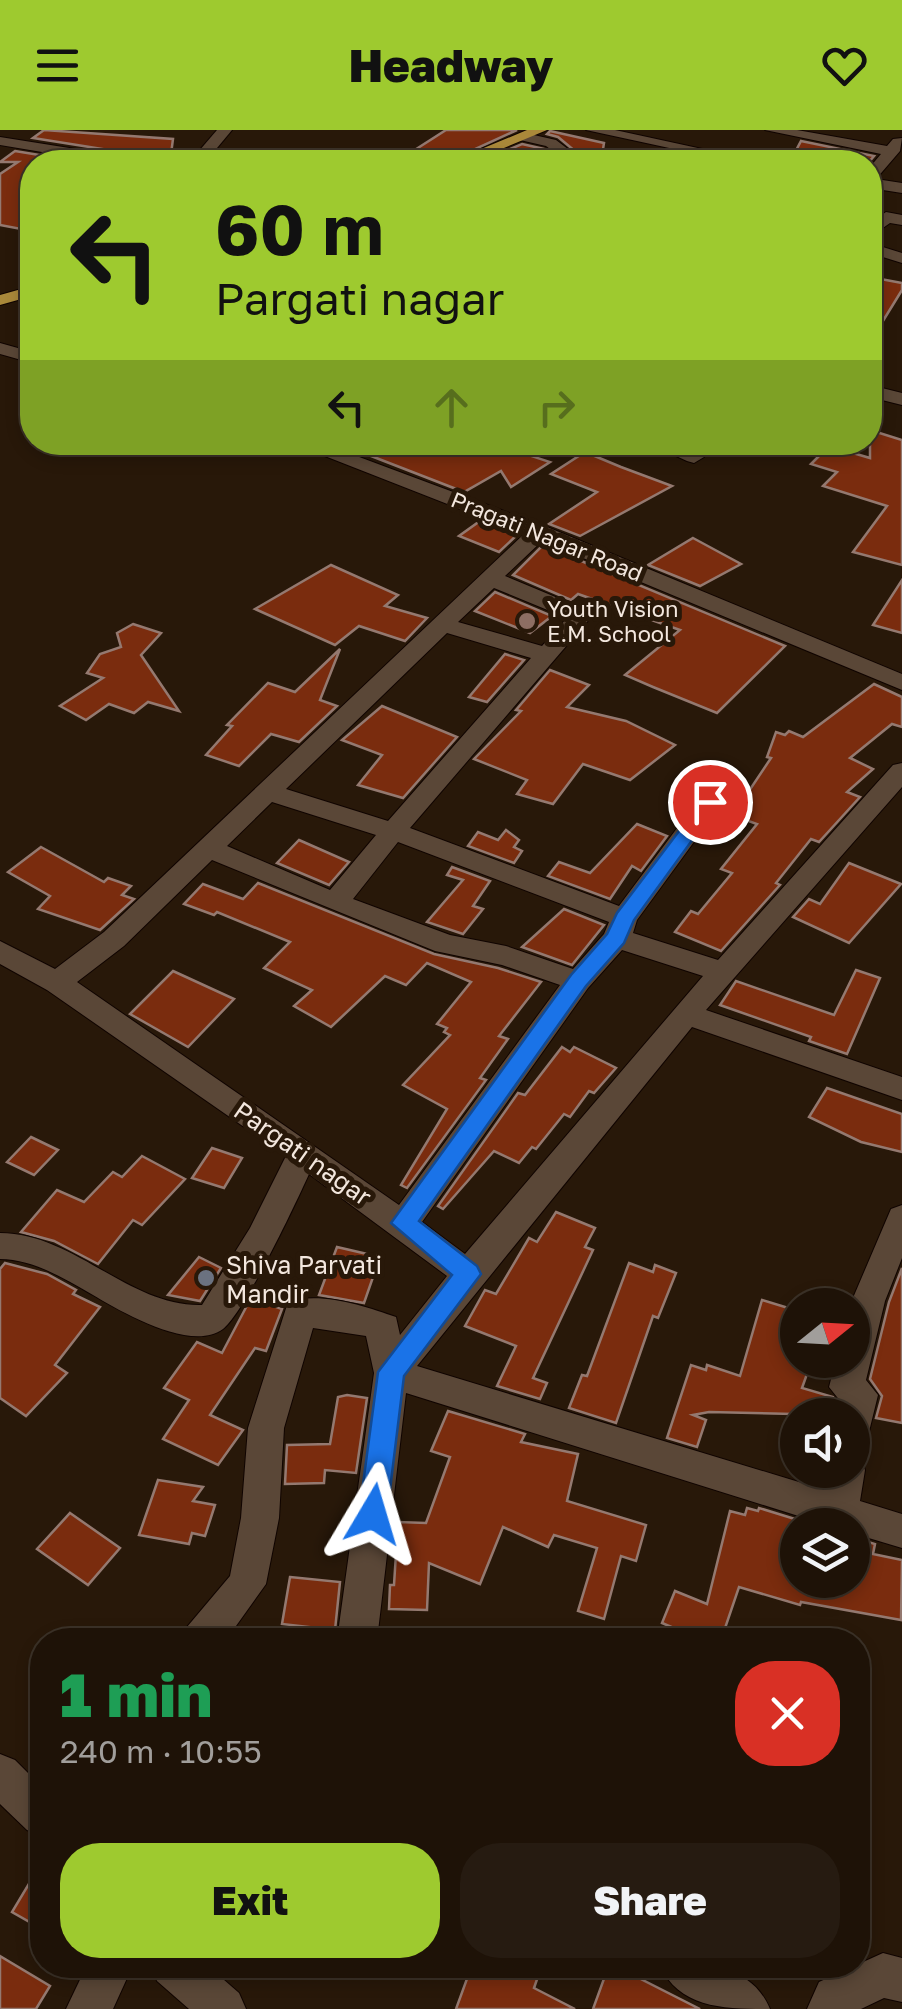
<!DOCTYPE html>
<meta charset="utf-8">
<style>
:root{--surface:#1e1207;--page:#261b11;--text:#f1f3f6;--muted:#a19e9b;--line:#3c3228;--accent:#9eca2f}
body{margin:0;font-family:"Golos Text",sans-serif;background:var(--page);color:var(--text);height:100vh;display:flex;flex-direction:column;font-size:38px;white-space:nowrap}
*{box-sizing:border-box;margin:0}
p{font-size:32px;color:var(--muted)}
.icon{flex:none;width:55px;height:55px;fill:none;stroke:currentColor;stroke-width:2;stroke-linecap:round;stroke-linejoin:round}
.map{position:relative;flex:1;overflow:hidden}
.panel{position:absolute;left:30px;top:1498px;width:840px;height:350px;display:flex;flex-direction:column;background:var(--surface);border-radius:40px;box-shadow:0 5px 15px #0003,0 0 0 2px var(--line)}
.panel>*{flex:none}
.banner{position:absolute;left:20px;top:20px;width:862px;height:305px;border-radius:40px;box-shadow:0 5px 15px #0003,0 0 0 2px var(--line);background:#9eca2f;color:#111;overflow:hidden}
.needle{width:65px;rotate:72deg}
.tools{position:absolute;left:780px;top:1158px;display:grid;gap:20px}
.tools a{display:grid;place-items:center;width:90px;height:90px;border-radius:50%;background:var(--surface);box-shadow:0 5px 15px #0003,0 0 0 2px var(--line);font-size:50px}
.pin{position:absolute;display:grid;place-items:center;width:85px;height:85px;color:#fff;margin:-42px;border:5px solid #fff;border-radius:50%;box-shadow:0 2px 10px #0007}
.me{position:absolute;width:110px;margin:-55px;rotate:7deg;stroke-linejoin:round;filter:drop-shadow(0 0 8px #0008)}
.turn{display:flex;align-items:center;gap:35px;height:210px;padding:0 30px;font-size:45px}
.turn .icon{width:130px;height:130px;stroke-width:2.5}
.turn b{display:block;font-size:70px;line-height:85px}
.lanes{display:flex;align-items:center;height:95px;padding:0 30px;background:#0003;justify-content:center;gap:50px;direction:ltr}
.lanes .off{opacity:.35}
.round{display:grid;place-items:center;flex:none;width:105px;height:105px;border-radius:40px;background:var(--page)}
.head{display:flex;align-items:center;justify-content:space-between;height:170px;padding:0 30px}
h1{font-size:60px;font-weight:800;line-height:75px;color:#1e9e55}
.action{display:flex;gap:20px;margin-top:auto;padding:20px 30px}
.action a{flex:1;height:115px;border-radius:40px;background:var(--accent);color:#111;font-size:40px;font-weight:800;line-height:115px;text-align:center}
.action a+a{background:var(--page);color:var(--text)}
header{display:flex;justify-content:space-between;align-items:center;height:130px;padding:0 30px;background:var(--accent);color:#111;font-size:45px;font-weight:800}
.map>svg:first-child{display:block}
.building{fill:#7a2c0e;stroke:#947970;stroke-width:2.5}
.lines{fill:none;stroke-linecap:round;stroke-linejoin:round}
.minor-casing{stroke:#100400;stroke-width:2}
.major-casing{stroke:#100400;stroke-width:2}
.minor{fill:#5a4737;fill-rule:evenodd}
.major{fill:#aa893a;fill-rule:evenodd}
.route{fill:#1a73e8;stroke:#114b97;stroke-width:2.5}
.education-dot{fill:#8d6e63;stroke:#281809;stroke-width:4}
.worship-dot{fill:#6b7280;stroke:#281809;stroke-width:4}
.labels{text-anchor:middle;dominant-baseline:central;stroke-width:10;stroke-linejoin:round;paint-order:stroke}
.far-street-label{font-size:22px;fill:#f3e7de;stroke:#281809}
.far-poi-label{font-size:22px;fill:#f3e7de;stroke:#281809;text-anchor:start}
.street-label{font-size:25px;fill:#f3e7de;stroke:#281809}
.poi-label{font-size:25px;fill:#f3e7de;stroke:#281809;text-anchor:start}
</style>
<header><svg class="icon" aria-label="menu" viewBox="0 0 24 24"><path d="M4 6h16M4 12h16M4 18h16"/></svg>Headway<svg class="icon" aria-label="heart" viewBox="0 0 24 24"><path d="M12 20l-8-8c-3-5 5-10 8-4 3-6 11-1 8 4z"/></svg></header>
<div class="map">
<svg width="902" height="1879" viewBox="0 0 902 1879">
<rect width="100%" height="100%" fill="#281809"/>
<g class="building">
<polygon points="44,0 173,9 170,32 137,32 127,23 33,8"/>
<polygon points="446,0 517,0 447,32 396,32"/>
<polygon points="550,1 604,13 601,32 588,32 558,7 547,4"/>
<polygon points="801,11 874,26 869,32 790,32"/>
<polygon points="522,14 544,19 562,32 479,32"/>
<polygon points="15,21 82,32 32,32 32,91 21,99 0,95 0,44 18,32 0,32"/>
<polygon points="870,147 902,153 902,160 870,212"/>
<polygon points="870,300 902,310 902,435 853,422 887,376 823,356 837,342 811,334 829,316 870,328"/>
<polygon points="335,312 489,312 550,332 511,357 501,341 464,362"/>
<polygon points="585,322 621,337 672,356 580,406 549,394 597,362 551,344"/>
<polygon points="480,391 517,405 499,422 459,406"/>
<polygon points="693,408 741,434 700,456 648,435"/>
<polygon points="543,415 785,516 717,583 653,557 625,545 680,500 578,464 571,470 513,445"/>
<polygon points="331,435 398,465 385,476 427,488 405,511 359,496 335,515 255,479"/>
<polygon points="902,450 902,503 873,495"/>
<polygon points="495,462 552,486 530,503 475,481"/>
<polygon points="133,494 161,503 141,525 179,581 148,572 134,583 109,574 86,590 60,576 103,548 87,543 100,524 121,517 117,503"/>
<polygon points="340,519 320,570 337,576 299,612 271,604 239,636 206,625 232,596 227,595 268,553 295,562"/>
<polygon points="505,524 524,530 487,572 469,567"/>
<polygon points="550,540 589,555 567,577 626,591 675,615 630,650 583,634 553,674 517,664 527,650 474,629 521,581 516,580"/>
<polygon points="874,554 902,567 902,597 892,594 850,628 873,639 847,662 860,667 819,712 811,709 776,753 780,755 721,821 675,802 691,781 698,784 732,743 721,739 757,694 721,681 727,672 722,664 700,663 709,653 745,667 771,628 767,627 776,602 785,605 789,601 803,607"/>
<polygon points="382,576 457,607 403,668 358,655 382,625 342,610"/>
<polygon points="637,694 667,706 641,741 632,736 610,769 548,746 559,732 590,743"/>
<polygon points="506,700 519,710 514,717 522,721 514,733 468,716 478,702 498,710"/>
<polygon points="299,710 349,732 329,755 277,733"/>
<polygon points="41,717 104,752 108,748 131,756 122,765 134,769 100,800 38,779 50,766 8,742"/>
<polygon points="849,733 901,754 849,813 793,787 809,769 820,774"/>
<polygon points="452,737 490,751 473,776 483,779 463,804 427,792 463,750 447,745"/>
<polygon points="258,753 434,824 498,838 541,852 499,906 508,909 480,948 486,950 407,1058 401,1055 447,979 403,955 450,905 444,902 447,898 437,894 471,852 427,833 406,855 385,846 331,897 294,876 312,860 264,838 290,812 217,782 214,785 184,774 203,754 243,769"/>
<polygon points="564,779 604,795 572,835 522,817"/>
<polygon points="856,840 880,848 847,924 809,911 811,907 720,875 736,851 834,885"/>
<polygon points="173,841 234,869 188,917 130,884"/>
<polygon points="562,917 570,922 574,917 616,938 594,963 589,961 570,987 564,984 536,1019 532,1017 519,1033 494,1021 443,1079 438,1076 518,963 525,965"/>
<polygon points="827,958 902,984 902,1022 861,1012 809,987"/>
<polygon points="31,1007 58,1020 34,1045 7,1032"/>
<polygon points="212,1018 242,1028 224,1058 192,1048"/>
<polygon points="142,1026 185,1049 142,1095 133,1090 98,1134 54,1111 21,1102 57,1060 84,1072 113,1042 122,1047"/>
<polygon points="556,1082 595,1098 585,1117 593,1120 533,1248 547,1253 540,1269 497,1256 516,1216 465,1196 485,1160 496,1164 529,1108 537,1112"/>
<polygon points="337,1117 380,1127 364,1173 319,1165"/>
<polygon points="199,1127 221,1138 200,1171 168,1165"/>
<polygon points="5,1133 47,1144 76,1160 73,1164 100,1177 55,1235 67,1243 26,1286 0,1268 0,1139"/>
<polygon points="629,1133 653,1142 655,1135 676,1143 658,1188 653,1186 616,1293 569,1278 582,1245 587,1246"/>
<polygon points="902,1138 902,1293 876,1288 882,1266 870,1249 889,1172"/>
<polygon points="251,1168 282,1179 266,1221 255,1218 210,1285 243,1300 218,1335 163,1309 189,1270 164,1258 197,1212 222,1223"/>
<polygon points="762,1170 798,1181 798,1230 812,1230 802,1258 833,1267 837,1273 835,1285 709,1282 693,1285 706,1290 697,1317 667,1308 691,1235 706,1240 707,1235 740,1246"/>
<polygon points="347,1265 367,1268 356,1343 325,1340 324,1353 285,1354 287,1315 330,1314 338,1267"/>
<polygon points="448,1281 525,1304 521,1312 578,1324 567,1371 646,1395 636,1431 621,1426 604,1489 578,1481 597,1418 554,1405 548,1417 503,1397 480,1454 429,1433 427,1480 389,1479 390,1455 394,1455 398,1392 426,1393 450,1327 431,1321"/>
<polygon points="158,1350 203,1357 193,1371 215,1375 205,1406 192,1403 189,1414 139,1405"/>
<polygon points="747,1378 758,1381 759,1378 798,1390 798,1450 852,1450 852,1407 875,1414 873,1424 902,1430 901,1490 801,1472 800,1475 739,1457 721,1510 702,1510 662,1493 675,1461 707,1474 730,1381 745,1385"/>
<polygon points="70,1383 120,1418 88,1455 37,1419"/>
<polygon points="290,1447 340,1452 335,1500 282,1494"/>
<polygon points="42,1732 42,1799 12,1782"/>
<polygon points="0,1826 50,1856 36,1879 0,1879"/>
<polygon points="472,1835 542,1835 534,1858 575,1879 456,1879"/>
<polygon points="609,1835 613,1835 700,1879 593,1879"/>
</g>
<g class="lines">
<defs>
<g id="minor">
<polygon points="217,0 232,0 212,24 202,24 199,21"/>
<polygon points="586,0 615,0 762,32 734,32"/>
<polygon points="765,0 797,0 887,16 893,9 902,8 900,21 876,49 902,53 902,63 870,58 870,37 881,24"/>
<polygon points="525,3 556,10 585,32 568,32 546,16 520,10 518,7"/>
<polygon points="0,7 126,27 134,32 102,32 0,15"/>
<polygon points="886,82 902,85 902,95 890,93 870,107 870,93"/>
<polygon points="870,113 902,123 902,133 870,123"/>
<polygon points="0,213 32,222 32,233 0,224"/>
<polygon points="870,255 902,263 902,275 870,267"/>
<path d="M289 312H319L547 397 902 544V560L542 411 505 446 589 481 592 486 410 698 619 776 701 666H719L723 672 637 790 633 803 718 830 893 635 902 633V657L706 880 902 947V970L692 897 417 1236 825 1360 829 1340H852V1326L860 1328 865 1340 860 1371 902 1384V1418L852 1403V1395H827L406 1263 377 1510H337L374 1243 366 1206 313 1198 284 1298 279 1388 266 1454 226 1510H181L187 1497 230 1446 241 1388 248 1298 288 1172C320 1161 365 1176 396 1187L400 1205 447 1146 309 1044C296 1073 244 1183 223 1199 191 1223 120 1181 93 1165 65 1149 33 1129 0 1129V1103C74 1103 129 1177 202 1175L250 1098 286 1026 47 860 0 834V811L55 839 104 802 524 404ZM494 458 567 488 542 516 458 492ZM447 503 531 528 388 691 286 659ZM272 672 376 705 330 760 227 716ZM398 712 609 792 604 804 573 839 506 816 450 805 353 769ZM212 730 435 821 502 835 560 855 399 1075 77 852 124 816ZM622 820 703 846 465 1124 422 1092 588 858Z"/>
<polygon points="646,312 675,312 704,327 694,333 687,331"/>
<polygon points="902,1075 902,1128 885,1171 866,1250 878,1265 865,1318 852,1323 852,1285 838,1285 841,1272 829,1257 836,1230 852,1230 850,1175 891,1079"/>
<polygon points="0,1624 15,1630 42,1657 42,1706 27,1700 0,1674"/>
<polygon points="883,1823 902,1828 902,1872 884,1868 861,1879 807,1879 819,1852"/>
<polygon points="87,1835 133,1835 113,1879 66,1879"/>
<polygon points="151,1835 207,1835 239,1863 246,1879 189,1879 157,1851"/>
<path d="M660 1835C703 1835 750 1832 770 1879 726 1879 679 1879 660 1835Z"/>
</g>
<g id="major">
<polygon points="527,0 547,0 470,32 450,32"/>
<polygon points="32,156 32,166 0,175 0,165"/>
</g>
</defs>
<use href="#minor" class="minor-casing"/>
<use href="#major" class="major-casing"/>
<use href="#minor" class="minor"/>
<use href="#major" class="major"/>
</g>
<polygon class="route" points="710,666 720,672 634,790 624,813 586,856 419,1091 477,1136 481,1144 404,1246 387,1384 383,1393 373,1396 363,1393 359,1384 378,1242 452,1145 391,1093 571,845 607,804 617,783 704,668"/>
<circle class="education-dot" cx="527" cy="491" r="10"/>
<circle class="worship-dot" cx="206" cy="1148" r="10"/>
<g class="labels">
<g class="far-street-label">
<text transform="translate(547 406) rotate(22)">Pragati Nagar Road</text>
</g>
<g class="far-poi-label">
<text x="547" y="478">Youth Vision<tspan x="547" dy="25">E.M. School</tspan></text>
</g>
<g class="street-label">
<text transform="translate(303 1023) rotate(35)">Pargati nagar</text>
</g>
<g class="poi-label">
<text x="226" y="1134">Shiva Parvati<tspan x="226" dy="29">Mandir</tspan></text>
</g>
</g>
</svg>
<div class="tools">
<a><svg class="needle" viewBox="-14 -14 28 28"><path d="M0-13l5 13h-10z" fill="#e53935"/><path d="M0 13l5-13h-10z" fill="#a19e9b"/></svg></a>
<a><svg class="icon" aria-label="sound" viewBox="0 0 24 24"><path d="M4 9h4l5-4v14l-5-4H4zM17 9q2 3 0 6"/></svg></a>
<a><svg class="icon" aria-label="layers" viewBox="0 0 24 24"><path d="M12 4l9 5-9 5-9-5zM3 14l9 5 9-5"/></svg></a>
</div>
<div class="pin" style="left:710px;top:672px;background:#d93025"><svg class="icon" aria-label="arrive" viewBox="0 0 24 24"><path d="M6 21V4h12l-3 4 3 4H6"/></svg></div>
<svg class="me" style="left:373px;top:1384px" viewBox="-20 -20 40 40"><path d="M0-17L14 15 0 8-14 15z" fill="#1a73e8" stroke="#fff" stroke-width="4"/></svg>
<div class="banner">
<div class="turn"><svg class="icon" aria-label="left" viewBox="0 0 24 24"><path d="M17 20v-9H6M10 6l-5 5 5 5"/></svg><div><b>60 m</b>Pargati nagar</div></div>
<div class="lanes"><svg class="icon" aria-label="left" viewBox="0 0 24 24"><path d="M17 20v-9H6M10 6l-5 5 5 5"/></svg><svg class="icon off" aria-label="ahead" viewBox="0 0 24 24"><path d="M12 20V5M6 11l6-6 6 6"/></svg><svg class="icon off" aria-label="right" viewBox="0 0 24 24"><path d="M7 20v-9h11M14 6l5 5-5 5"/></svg></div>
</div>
<section class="panel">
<div class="head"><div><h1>1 min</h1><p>240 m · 10:55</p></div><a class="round" style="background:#d93025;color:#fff"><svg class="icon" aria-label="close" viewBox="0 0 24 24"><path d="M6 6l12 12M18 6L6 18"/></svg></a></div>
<div class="action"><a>Exit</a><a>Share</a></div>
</section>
</div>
